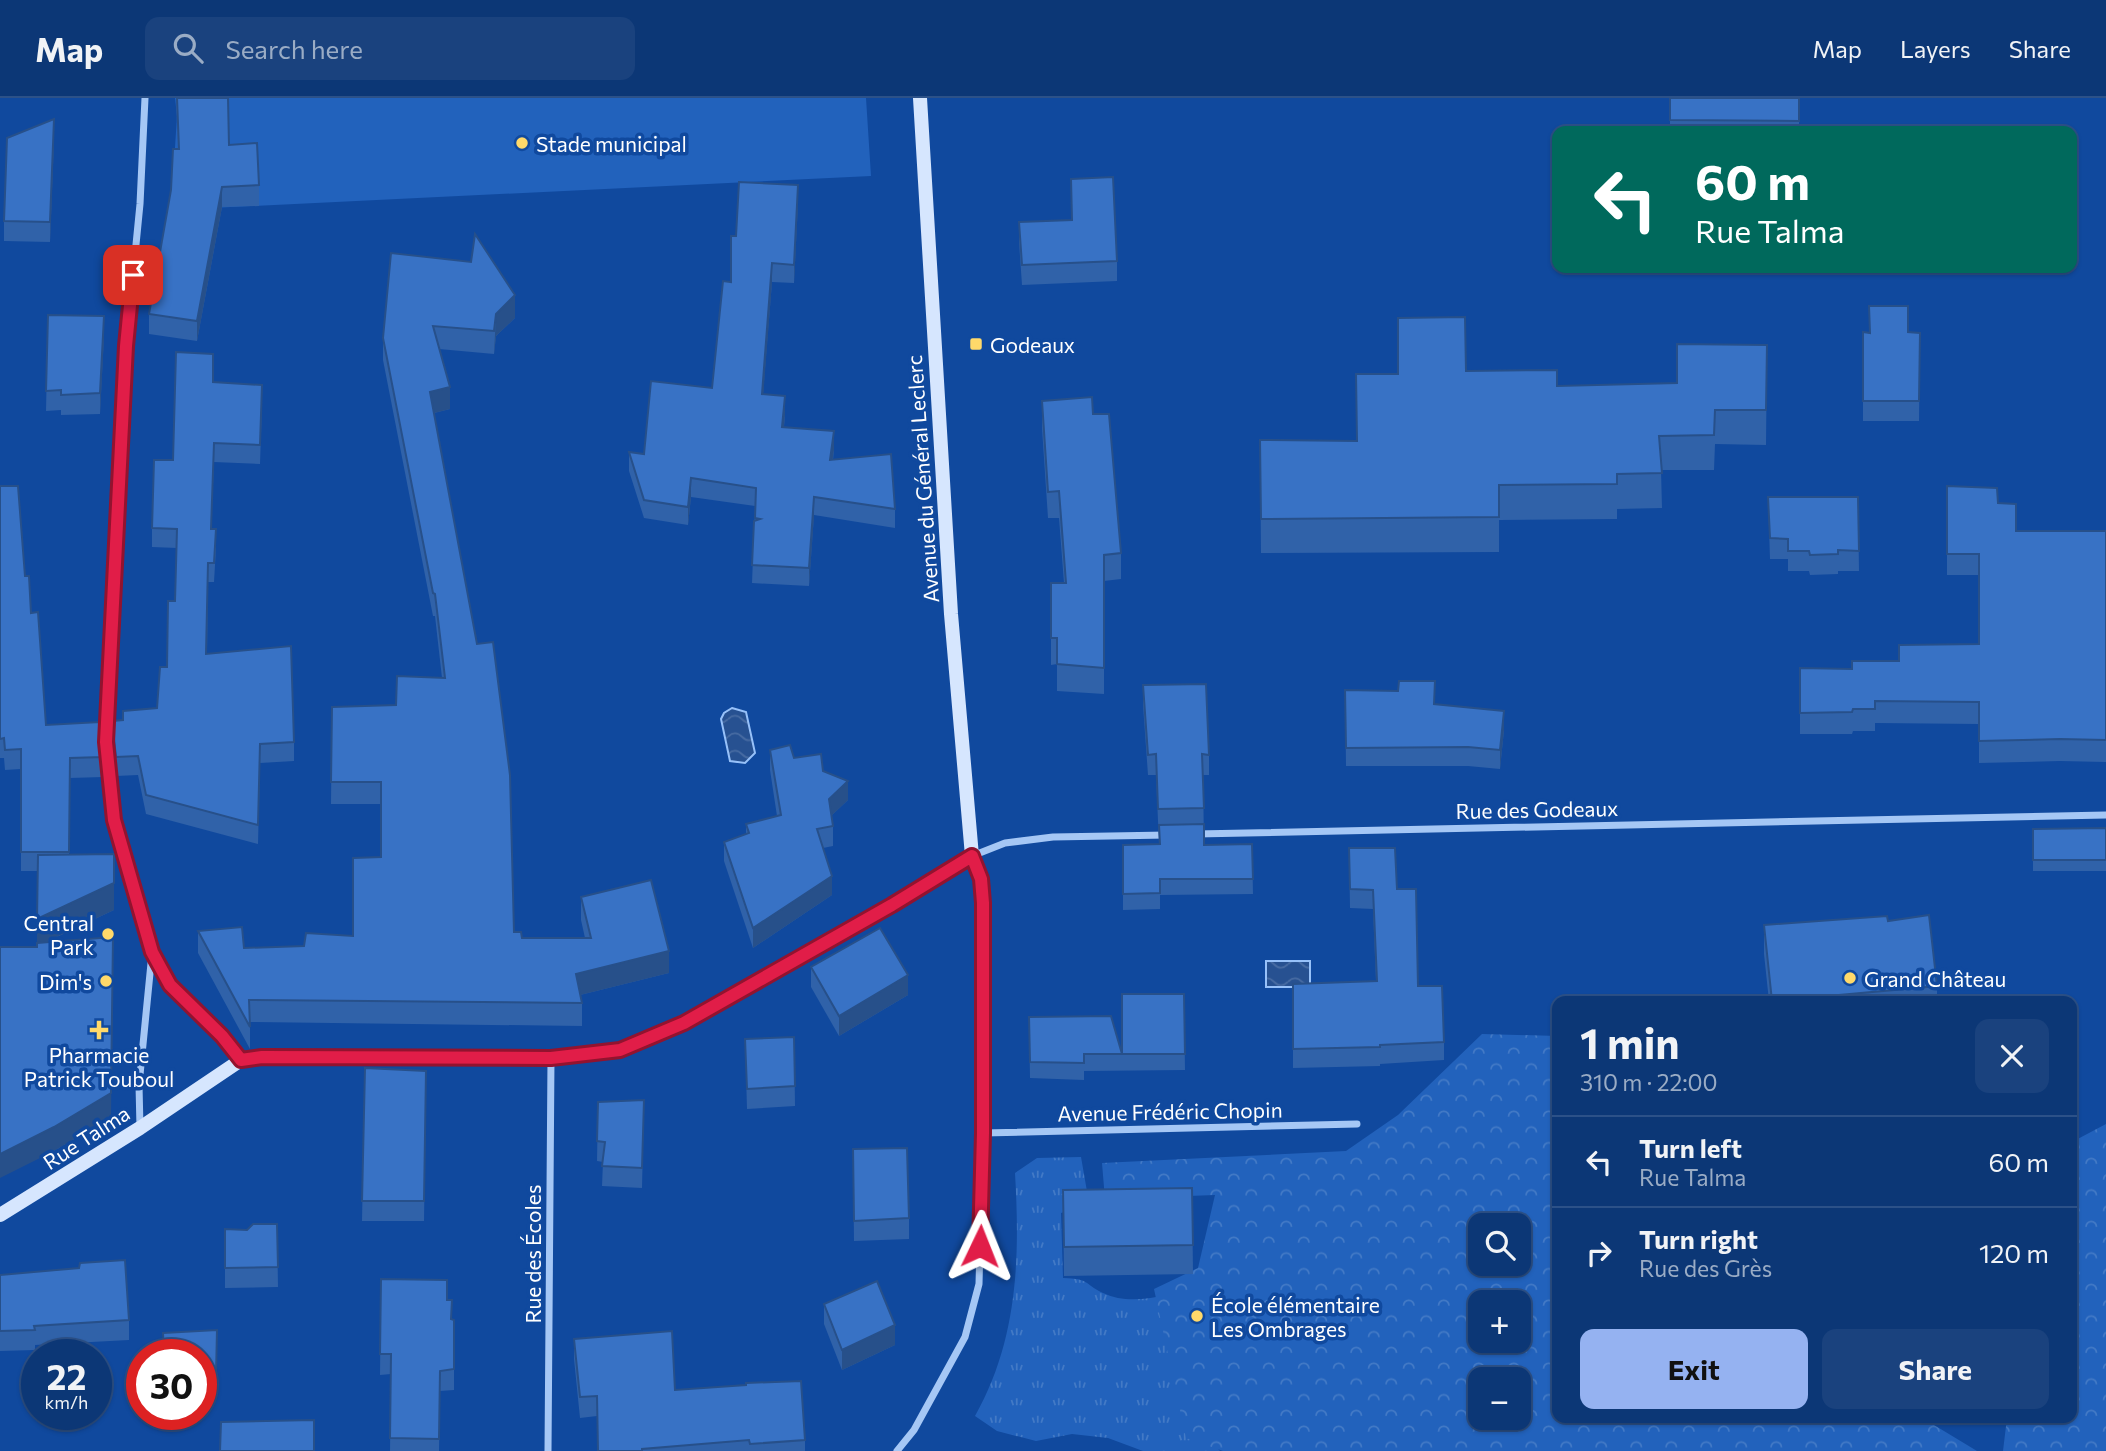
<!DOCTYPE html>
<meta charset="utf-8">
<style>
:root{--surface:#0c3776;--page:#1a427e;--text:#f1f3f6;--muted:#9aacc5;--line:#2c5188;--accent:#95b2f1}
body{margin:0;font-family:Commissioner,sans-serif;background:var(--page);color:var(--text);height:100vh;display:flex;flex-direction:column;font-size:26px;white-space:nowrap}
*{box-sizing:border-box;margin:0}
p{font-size:23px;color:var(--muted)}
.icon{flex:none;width:38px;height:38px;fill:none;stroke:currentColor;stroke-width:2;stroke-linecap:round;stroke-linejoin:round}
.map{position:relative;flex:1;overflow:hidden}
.panel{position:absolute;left:1552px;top:898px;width:525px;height:427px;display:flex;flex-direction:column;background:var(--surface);border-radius:14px;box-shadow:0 2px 5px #0004,0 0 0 2px var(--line)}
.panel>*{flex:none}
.guide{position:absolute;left:1552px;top:28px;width:525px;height:147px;border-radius:14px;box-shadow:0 2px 5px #0004,0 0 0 2px var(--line);background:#00695c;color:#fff;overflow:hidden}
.fabs{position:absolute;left:1468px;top:1115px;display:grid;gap:14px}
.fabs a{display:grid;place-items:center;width:63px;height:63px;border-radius:14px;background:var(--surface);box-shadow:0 2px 5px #0004,0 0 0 2px var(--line);font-size:35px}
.speed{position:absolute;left:21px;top:1241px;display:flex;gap:14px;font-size:35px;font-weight:700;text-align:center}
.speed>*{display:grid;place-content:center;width:91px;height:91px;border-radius:50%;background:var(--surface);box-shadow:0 2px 5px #0004,0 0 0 2px var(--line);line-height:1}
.speed small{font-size:18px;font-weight:400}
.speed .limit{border:10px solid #d22;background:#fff;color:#111}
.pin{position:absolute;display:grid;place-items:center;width:60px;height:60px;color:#fff;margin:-30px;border-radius:14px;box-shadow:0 4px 10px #0006}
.me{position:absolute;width:77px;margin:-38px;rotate:2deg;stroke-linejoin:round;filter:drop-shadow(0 0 5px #0008)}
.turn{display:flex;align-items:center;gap:24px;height:147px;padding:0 28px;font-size:32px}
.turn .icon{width:91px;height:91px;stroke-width:2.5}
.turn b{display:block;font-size:49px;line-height:60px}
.round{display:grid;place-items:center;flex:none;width:74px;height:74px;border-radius:14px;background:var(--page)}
.overview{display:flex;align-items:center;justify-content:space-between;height:119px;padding:0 28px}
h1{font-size:42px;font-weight:700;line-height:52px}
.action{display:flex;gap:14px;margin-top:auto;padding:14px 28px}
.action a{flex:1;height:80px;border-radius:14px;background:var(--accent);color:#111;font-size:28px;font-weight:700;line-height:80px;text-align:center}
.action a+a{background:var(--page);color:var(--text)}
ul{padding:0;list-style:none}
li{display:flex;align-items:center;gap:21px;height:91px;padding:0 28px;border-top:2px solid var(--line)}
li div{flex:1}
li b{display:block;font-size:26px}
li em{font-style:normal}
header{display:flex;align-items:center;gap:42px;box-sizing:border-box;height:98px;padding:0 35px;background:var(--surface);border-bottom:2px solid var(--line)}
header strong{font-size:33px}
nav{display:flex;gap:38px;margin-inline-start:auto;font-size:24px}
.search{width:490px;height:63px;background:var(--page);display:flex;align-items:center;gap:18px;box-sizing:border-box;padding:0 24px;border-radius:14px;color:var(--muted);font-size:26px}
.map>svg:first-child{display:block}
.grass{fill:url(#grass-tufts)}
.forest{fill:url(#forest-crowns);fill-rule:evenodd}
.pitch{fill:#2262bc}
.water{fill:url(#water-waves);stroke:#97c1f9;stroke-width:2}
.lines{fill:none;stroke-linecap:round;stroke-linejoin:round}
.street{stroke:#a5c7f5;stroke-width:7}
.secondary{stroke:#d6e6fe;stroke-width:14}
.wall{fill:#3062a9}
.shaded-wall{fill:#27508a}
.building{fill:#3872c5;stroke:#27508a;stroke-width:2}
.route-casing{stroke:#92132f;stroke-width:18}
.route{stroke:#e11d48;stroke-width:12}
.poi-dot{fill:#ffd96a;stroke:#10499e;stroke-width:2.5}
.labels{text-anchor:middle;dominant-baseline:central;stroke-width:7;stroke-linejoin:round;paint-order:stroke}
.poi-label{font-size:21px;fill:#fff;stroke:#10499e;text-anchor:start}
.street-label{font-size:21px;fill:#fff;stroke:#10499e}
</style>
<header>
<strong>Map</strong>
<div class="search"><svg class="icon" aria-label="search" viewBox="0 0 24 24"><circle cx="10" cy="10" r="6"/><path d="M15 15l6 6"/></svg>Search here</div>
<nav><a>Map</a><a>Layers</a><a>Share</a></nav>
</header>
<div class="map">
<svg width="2106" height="1353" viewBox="0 0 2106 1353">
<defs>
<pattern id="grass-tufts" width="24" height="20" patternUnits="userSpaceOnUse" patternTransform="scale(1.75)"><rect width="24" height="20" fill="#2262bc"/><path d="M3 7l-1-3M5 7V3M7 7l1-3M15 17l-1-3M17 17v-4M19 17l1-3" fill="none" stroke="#437ac6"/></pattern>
<pattern id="forest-crowns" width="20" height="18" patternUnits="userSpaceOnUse" patternTransform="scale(1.75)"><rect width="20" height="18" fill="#2262bc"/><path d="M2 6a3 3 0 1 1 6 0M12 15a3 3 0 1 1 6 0" fill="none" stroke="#437ac6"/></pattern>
<pattern id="water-waves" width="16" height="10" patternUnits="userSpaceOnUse" patternTransform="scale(1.75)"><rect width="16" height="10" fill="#275191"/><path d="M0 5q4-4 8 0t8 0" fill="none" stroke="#476ba2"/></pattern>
</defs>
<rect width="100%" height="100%" fill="#10499e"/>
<path class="grass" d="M1081 1059 1089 1105 1061 1115 1063 1180C1091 1181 1082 1185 1103 1195 1124 1205 1146 1201 1168 1197L1193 1323 1220 1353H1143L1108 1340 1072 1336 1036 1343 997 1333 975 1318C1018 1242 1020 1160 1015 1075L1037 1060Z"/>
<g class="forest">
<path d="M1482 936 1557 938 1558 1320H1929L1934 1327 1977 1353H1223L1186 1340 1154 1191 1198 1170 1215 1097 1105 1101 1102 1065 1346 1053 1398 1017ZM1480 1127H1519V1166H1480ZM1480 1204H1519V1242H1480ZM1480 1281H1519V1320H1480Z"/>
<polygon points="2106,1026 2106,1353 2003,1353 2007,1320 2072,1320 2072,1044"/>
</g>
<polygon class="pitch" points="175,0 866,0 871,78 171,112 177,18"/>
<g class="water">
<polygon points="732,610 746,614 755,655 745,665 730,663 721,621 724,615"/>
<rect x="1266" y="863" width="44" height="26"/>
</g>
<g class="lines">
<g class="street">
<polyline points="145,0 140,106 126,248 106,644 114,722 152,854 170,887 222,938 241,962"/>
<polyline points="1196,736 2106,717"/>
<polyline points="140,1030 139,987 152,855"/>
<polyline points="983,1035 1357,1026"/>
<polyline points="548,1353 551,961"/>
<polyline points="897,1353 914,1332 965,1239 979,1186 983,1035 983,805 981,781 972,758 1005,745 1053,739 1167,737"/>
</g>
<polyline class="secondary" points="0,1117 140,1030 241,962 263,959 551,960 620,952 684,925 892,807 972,758 951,516 920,0"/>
</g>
<g class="wall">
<polygon points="176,0 228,0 229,47 259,87 259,108 222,109 197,243 149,236 149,216 178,51"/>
<rect x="1670" y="0" width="129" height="33"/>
<polygon points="54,42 50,144 4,143 4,123"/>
<polygon points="1071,81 1117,163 1117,183 1022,187 1019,144 1019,124 1071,122"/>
<polygon points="798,105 794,185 772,184 763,296 785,317 784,329 834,352 833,362 895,411 895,430 814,417 809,488 752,485 755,408 691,399 688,427 644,420 629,373 629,354 644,356 712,290 731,184 736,138"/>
<polygon points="391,155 515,220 496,238 494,256 439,251 450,311 434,315 514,834 522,840 585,840 581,822 581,799 669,875 580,897 582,905 582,928 250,924 250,951 198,855 198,833 244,850 304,848 353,838 381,759 381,706 331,706 332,609 396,607 442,580 435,518 433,518 383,262 383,240"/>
<polygon points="48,217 104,238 100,316 61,317 61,312 46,313"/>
<polygon points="1863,234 1920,235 1919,323 1863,323"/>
<polygon points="1767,247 1766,347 1715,346 1714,372 1661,372 1662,410 1617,411 1617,421 1499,422 1499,454 1261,455 1260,342 1357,343 1398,276 1466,273 1557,288 1677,285"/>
<polygon points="213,284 262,306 260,366 214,364 211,431 216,450 214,484 208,484 207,556 294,644 294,663 260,665 258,746 146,716 138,677 116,678 112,642 112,623 123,622 123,613 157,610 167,569 175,503 177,450 152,449 152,430 173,362"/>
<polygon points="1042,303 1093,316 1121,455 1121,481 1104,483 1104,596 1057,593 1057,566 1051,567 1051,485 1064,485 1059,420 1048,420 1042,330"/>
<polygon points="0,388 25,478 31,515 46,627 103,659 103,679 70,680 69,756 114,812 44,845 111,1019 54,1053 37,849 38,773 21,773 21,671 5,672 4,660 0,660"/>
<polygon points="1947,388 1998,405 2016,433 2106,433 2106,664 2060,663 1979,665 1979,626 1875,625 1875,633 1853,633 1852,636 1800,636 1800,570 1852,571 1899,563 1979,546 1979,477 1947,477"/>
<polygon points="1768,399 1858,399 1859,473 1838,473 1838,476 1810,477 1809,473 1788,473 1788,461 1770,461"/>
<polygon points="1143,587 1209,657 1209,677 1203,677 1204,747 1252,746 1253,796 1160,797 1160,811 1123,812 1123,796 1159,746 1156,677 1148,677 1143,607"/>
<polygon points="1345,592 1435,606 1504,632 1500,671 1468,668 1346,668"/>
<polygon points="770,652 794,660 823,673 848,702 831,718 833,728 833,748 823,750 832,797 753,850 724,763 724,744 746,736 746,726 777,718 770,672"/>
<polygon points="2106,730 2106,773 2033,773 2033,731"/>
<polygon points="1349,750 1397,791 1418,888 1444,944 1444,962 1380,966 1380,968 1293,970 1293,886 1376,883 1373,811 1350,810"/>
<polygon points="1888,823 1937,888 1937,903 1769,903 1764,856 1764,827"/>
<polygon points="811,869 908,897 839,938 811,889"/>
<polygon points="1184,896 1185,972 1084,973 1084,982 1030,980 1029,919 1122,956"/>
<polygon points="794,939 795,1008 747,1011 745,941"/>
<polygon points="365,970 426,993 424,1123 362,1123"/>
<polygon points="644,1002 642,1090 602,1088 603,1064 597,1063 598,1004"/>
<polygon points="853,1051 909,1120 909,1141 854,1143"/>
<polygon points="1192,1090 1193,1176 1064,1178 1063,1092"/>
<polygon points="277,1126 278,1189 225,1190 225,1131 247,1132"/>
<polygon points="0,1177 129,1222 129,1242 35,1247 35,1252 0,1253"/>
<polygon points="381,1181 447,1202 452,1221 454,1222 454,1292 440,1293 439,1353 390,1353 391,1276 380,1277"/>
<polygon points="824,1206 895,1247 842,1272 824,1226"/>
<polygon points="217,1232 216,1288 201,1289 201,1256"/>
<polygon points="574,1241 675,1292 805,1342 805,1353 598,1353 597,1318 580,1320 574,1261"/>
</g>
<g class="shaded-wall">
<polygon points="54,21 54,42 50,144 50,124"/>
<polygon points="798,87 798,105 794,185 794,167"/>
<polygon points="222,89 222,109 197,243 197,223"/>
<polygon points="772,165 772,184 762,314 762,296"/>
<polygon points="515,197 515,220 496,238 494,256 496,216"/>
<polygon points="104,218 104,238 100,316 100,295"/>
<polygon points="450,289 450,311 430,316 430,294"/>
<polygon points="785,298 785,317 782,348 782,329"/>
<polygon points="834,333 834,352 830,380 830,362"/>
<polygon points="691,380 691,399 688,427 688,409"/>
<polygon points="814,399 814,417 809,488 809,470"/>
<polygon points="1504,613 1504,632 1500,671 1500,652"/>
<polygon points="848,683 848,702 829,720 829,701"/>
<polygon points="114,756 114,812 37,848 37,821"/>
<polygon points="832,778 832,797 753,850 753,830"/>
<polygon points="669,853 669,875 576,898 576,876"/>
<polygon points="113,863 111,1019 54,1053 0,1080 0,1056"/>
<polygon points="908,877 908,897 839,938 839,918"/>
<polygon points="895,1227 895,1247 842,1272 842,1252"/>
</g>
<g class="building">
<polygon points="177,0 228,0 229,47 257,45 259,87 222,89 197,223 149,216 171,92 173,51 179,51"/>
<polygon points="1670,0 1799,0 1799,23 1670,22"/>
<polygon points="54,21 50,124 4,123 7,40"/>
<polygon points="1113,79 1117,163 1022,167 1019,124 1072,122 1071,81"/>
<polygon points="739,84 798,87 794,167 772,165 762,296 785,298 782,329 834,333 830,362 891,356 895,411 814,399 809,470 752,467 754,423 760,421 755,420 756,390 691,380 688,409 644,402 629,354 644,356 651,283 712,290 723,183 731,184 731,138 736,138"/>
<polygon points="475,136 515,197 496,216 494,233 433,228 450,289 430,294 477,546 493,544 510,677 514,834 521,834 522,840 591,840 581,799 651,782 669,853 576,876 582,905 249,902 250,929 198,833 242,829 244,850 304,848 306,835 353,838 353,760 381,759 381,684 331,684 332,609 396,607 397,578 445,580 435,496 433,495 383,240 391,155 471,164"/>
<polygon points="1869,208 1908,208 1908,234 1920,235 1919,303 1863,303 1863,234 1870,235"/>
<polygon points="48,217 104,218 100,295 61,297 61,292 46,293"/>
<polygon points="1465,219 1466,273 1557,272 1557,288 1677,285 1677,246 1767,247 1766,312 1715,312 1714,337 1659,338 1662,375 1617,376 1617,386 1499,387 1499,419 1261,421 1260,342 1357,343 1356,276 1398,276 1398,220"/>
<polygon points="176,254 213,256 213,284 262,287 260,347 214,345 211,431 216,431 214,465 208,465 206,556 291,548 294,644 260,646 258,727 146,697 138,658 116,659 112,623 123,622 123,613 157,610 160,569 167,569 168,503 175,503 177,431 152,430 154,362 173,362"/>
<polygon points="1092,299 1093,316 1109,316 1121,455 1104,457 1104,570 1057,566 1057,540 1051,540 1051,485 1066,485 1059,393 1048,394 1042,303"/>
<polygon points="0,388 18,388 25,478 29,478 31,515 38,514 46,627 100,624 103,659 70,660 69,754 21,754 21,651 5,652 4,640 0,641"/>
<polygon points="1947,388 1997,390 1998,405 2016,406 2016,433 2106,433 2106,642 2060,641 1979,643 1979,604 1875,603 1875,611 1853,611 1852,614 1800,615 1800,570 1852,571 1852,563 1899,563 1899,547 1979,546 1979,456 1947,456"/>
<polygon points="1768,399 1858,399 1859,453 1838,452 1838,456 1810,457 1809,453 1788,453 1788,441 1770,440"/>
<polygon points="1399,583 1435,583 1434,606 1504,613 1500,652 1468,649 1346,650 1345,592 1398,593"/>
<polygon points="1206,586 1209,657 1202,656 1204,710 1158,711 1156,656 1148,657 1143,587"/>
<polygon points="790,647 794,660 821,656 823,673 848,683 829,701 833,728 817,731 832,778 753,830 724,744 749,735 746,726 781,717 770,652"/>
<polygon points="1204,726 1204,747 1252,746 1253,781 1160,781 1160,795 1123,796 1123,747 1160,746 1159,727"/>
<polygon points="2106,730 2106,762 2033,762 2033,731"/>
<polygon points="1349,750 1395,750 1397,791 1416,791 1418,888 1442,888 1444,944 1380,947 1380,949 1293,951 1293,886 1377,883 1373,792 1350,791"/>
<polygon points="114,756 114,785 37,821 38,757"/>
<polygon points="1929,817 1937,888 1818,899 1818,903 1772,903 1764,827 1887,818 1888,823"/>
<polygon points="880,830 908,877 839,918 811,869"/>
<polygon points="113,839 111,995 54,1029 0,1056 0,849 37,849 37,845"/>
<polygon points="1122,896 1184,896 1185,956 1084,956 1084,965 1030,964 1029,919 1111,918 1122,956"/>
<polygon points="794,939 795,988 747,991 745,941"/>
<polygon points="365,970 426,973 424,1103 362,1103"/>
<polygon points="644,1002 642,1070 602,1068 605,1044 597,1043 598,1004"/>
<polygon points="907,1050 909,1120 854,1123 853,1051"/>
<polygon points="1192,1090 1193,1147 1064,1149 1063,1092"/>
<polygon points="253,1126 277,1126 278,1169 225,1170 225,1131 247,1132"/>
<polygon points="125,1162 129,1222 34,1228 35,1232 0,1233 0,1177 79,1170 80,1165"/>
<polygon points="381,1181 447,1182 447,1202 452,1202 451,1221 454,1222 454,1271 440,1273 439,1341 390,1340 391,1256 380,1256"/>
<polygon points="877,1183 895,1227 842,1252 824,1206"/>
<polygon points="217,1232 216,1278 201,1279 201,1256 164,1256 163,1235"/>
<polygon points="672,1233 675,1292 746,1287 746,1285 801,1283 805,1342 750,1346 749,1342 642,1351 642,1353 598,1353 597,1298 580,1299 574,1241"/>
<polygon points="314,1322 314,1353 220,1353 221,1324"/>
</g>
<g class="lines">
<defs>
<polyline id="route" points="133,177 126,248 106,644 114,722 152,854 170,887 222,938 241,962 262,959 551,960 620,952 684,925 892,807 972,758 981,781 983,805 983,1035 980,1148"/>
</defs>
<use href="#route" class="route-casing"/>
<use href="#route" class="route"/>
</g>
<g class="poi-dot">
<circle cx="522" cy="45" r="7"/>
<rect x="969" y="239" width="14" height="14" rx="3.5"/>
<circle cx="108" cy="836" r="7"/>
<circle cx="1850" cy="880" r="7"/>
<circle cx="106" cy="883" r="7"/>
<path d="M95.5 921.5h7v7h7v7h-7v7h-7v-7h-7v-7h7z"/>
<circle cx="1197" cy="1218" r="7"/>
</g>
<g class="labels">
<g class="poi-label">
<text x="536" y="45">Stade municipal</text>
<text x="990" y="246">Godeaux</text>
<text x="94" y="824" text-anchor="end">Central<tspan x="94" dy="24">Park</tspan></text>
<text x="1864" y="880">Grand Château</text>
<text x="92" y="883" text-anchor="end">Dim's</text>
<text x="99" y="956" text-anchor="middle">Pharmacie<tspan x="99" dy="24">Patrick Touboul</tspan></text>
<text x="1211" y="1206">École élémentaire<tspan x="1211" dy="24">Les Ombrages</tspan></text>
</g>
<g class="street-label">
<text transform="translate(922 381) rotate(-94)">Avenue du Général Leclerc</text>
<text transform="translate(1537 711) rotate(-1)">Rue des Godeaux</text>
<text transform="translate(1170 1013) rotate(-1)">Avenue Frédéric Chopin</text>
<text transform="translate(86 1039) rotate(-33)">Rue Talma</text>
<text transform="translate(532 1156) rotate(-90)">Rue des Écoles</text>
</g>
</g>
</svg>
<div class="fabs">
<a><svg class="icon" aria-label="search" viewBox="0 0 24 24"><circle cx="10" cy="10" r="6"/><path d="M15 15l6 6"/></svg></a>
<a>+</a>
<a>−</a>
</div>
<div class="speed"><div>22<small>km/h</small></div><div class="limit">30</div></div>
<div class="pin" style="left:133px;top:177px;background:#d93025"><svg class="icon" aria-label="arrive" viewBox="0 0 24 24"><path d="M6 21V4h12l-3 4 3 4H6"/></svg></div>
<svg class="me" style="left:980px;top:1148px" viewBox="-20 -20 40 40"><path d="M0-17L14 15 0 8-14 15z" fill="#e11d48" stroke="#fff" stroke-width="4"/></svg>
<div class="guide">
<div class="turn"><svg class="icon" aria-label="left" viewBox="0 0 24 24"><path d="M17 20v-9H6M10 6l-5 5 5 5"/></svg><div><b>60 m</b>Rue Talma</div></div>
</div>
<section class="panel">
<div class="overview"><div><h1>1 min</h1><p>310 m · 22:00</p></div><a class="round"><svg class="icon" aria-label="close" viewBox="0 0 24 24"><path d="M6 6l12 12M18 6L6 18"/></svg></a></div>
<ul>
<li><svg class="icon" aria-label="left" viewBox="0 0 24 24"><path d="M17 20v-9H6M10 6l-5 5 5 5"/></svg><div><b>Turn left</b><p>Rue Talma</p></div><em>60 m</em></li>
<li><svg class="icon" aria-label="right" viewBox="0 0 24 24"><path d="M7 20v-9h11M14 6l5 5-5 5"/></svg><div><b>Turn right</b><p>Rue des Grès</p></div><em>120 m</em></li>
</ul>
<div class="action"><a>Exit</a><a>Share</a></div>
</section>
</div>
